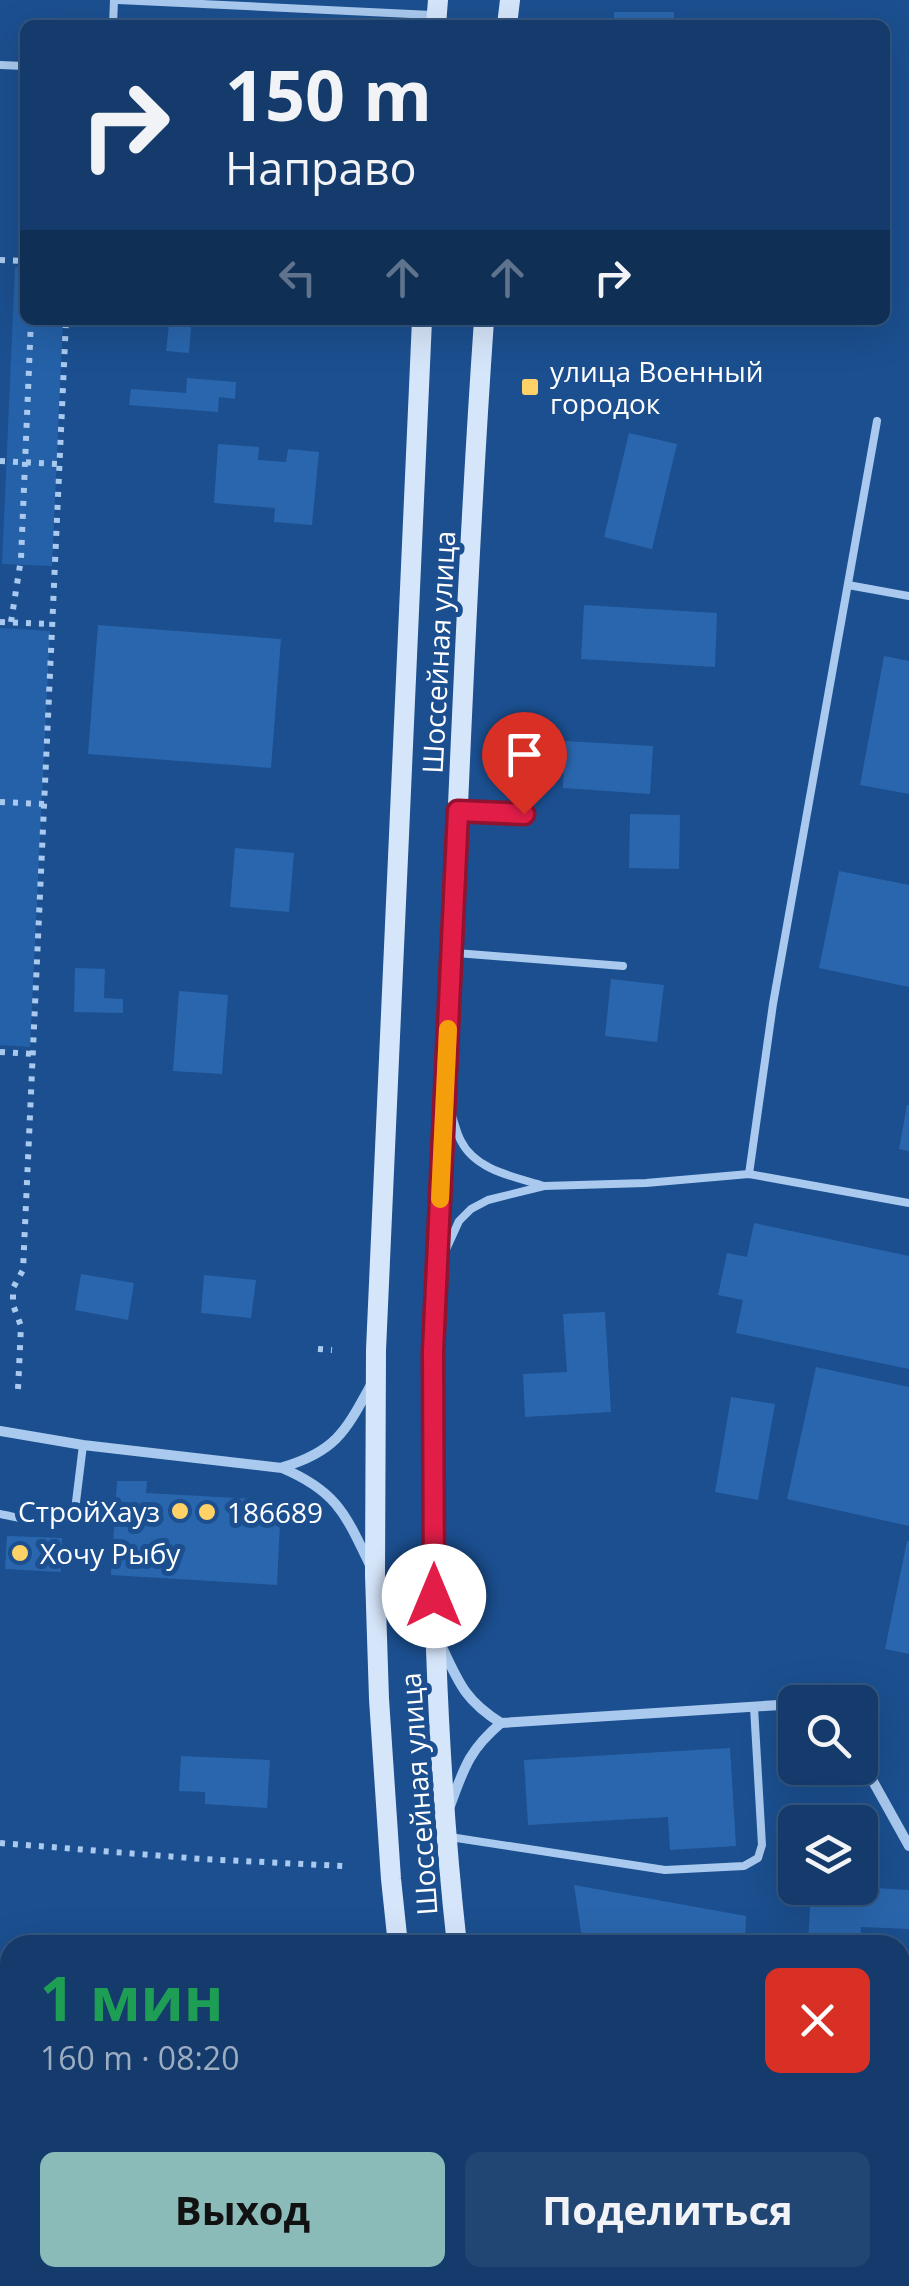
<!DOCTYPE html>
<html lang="ru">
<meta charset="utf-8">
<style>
:root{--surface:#143b6b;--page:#214673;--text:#f1f3f6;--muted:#9dadc1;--line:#33557e;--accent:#8bbbb9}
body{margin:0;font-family:"Open Sans",sans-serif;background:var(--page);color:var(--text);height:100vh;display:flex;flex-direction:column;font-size:38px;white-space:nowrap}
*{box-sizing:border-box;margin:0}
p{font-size:32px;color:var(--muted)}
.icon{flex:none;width:55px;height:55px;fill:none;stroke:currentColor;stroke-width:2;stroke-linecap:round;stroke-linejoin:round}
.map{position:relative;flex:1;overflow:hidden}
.panel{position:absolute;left:0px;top:1935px;width:910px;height:352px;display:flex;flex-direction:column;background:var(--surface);border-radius:30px 30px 0 0;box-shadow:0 10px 40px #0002,0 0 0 2px var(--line)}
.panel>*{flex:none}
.top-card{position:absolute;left:20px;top:20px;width:870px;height:305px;border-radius:15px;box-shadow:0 10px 40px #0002,0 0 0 2px var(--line);background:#143b6b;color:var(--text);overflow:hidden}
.controls{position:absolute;left:778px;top:1685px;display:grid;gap:20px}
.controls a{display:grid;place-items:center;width:100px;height:100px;border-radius:15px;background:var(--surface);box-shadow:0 10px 40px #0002,0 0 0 2px var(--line);font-size:50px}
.pin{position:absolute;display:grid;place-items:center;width:85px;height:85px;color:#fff;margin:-102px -42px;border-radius:50% 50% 50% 0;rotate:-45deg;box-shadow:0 0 10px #0007}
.pin .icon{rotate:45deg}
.me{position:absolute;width:110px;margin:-55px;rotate:0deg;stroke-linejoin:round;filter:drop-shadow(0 0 8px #0008)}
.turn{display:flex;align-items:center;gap:35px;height:210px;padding:0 40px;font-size:45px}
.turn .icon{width:130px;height:130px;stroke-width:2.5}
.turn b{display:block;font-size:70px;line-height:85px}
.lanes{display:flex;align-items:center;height:95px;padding:0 40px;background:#0003;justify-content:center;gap:50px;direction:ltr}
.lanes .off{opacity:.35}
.round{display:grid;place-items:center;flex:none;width:105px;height:105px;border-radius:15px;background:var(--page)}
.overview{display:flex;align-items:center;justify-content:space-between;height:170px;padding:0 40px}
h1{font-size:60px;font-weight:700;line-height:75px;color:#1e9e55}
.action{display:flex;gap:20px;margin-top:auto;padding:20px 40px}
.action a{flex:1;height:115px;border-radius:15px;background:var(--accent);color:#111;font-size:40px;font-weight:700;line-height:115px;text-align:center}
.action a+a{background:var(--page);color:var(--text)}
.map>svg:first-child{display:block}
.green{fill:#2461a8}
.building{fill:#2a66ad}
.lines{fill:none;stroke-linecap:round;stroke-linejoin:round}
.path{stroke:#a9c9ee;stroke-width:6;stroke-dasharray:5 8;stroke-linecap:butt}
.lane{stroke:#a9c9ee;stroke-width:8}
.street{stroke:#a9c9ee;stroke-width:10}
.secondary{stroke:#d6e6fa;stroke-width:20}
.route-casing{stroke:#92132f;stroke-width:25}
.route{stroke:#e11d48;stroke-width:18}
.slow{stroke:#f59e0b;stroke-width:18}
.poi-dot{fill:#ffd166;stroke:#1b4f8f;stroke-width:4}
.labels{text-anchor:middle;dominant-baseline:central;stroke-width:10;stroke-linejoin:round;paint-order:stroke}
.poi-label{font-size:28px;fill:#fff;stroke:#1b4f8f;text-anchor:start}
.street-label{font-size:28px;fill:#fff;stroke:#1b4f8f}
</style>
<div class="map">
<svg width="909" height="2286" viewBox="0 0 909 2286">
<rect width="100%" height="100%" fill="#1b4f8f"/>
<g class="green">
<polygon points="15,267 25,267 25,320 63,320 52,566 2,564"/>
<polygon points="0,628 50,631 30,1047 0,1045"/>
<polygon points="0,2202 10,2202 10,2278 91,2278 91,2286 0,2286"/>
</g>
<g class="building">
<rect x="614" y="12" width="60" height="13"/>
<polygon points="285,320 328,320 327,326 284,323"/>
<polygon points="169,325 191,327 189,353 166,351"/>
<polygon points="187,378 236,382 235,399 219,397 218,412 129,405 131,389 186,393"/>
<polygon points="629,433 677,444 652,549 604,537"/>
<polygon points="218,444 259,447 258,460 286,462 288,449 319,452 312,525 274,522 275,508 214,503"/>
<polygon points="584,605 717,613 715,667 581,659"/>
<polygon points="98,625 281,639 271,768 88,754"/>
<polygon points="884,656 909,661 909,794 860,785"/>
<polygon points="565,741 653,746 650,794 563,788"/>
<polygon points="630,814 680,815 679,869 629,868"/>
<polygon points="235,848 294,853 289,912 230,907"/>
<polygon points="839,871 909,885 909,987 819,968"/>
<polygon points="75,968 105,969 104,998 123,999 123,1013 74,1012"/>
<polygon points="611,979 664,985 657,1042 605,1036"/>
<polygon points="179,991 228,995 222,1074 173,1071"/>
<polygon points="907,1105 909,1105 909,1151 899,1149"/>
<polygon points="754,1223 909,1256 909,1369 736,1333 743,1300 718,1295 727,1253 747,1257"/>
<polygon points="81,1274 134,1283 128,1320 75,1310"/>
<polygon points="204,1275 256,1280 251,1318 201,1313"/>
<polygon points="605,1312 611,1412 525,1417 523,1374 567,1372 563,1314"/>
<polygon points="816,1367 909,1387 909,1526 787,1499"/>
<polygon points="731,1397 775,1404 758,1500 715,1492"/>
<polygon points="117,1481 147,1481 146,1493 255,1499 280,1523 277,1585 111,1575"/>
<polygon points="7,1536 62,1538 61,1572 5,1569"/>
<polygon points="907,1541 909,1541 909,1654 885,1649"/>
<polygon points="730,1748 736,1846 670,1850 668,1817 528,1825 524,1760"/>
<polygon points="181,1756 270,1760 267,1808 205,1804 205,1792 179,1791"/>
<polygon points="574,1885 746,1916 745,1945 583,1945"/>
<polygon points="860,1887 909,1890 909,1929 861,1927 860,1945 808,1945 811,1888"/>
<polygon points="900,1968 909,1969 909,2017 900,2016"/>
<rect x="248" y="2278" width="64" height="8"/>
<polygon points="602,2278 802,2278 801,2286 601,2286"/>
</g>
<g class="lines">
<g class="path">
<polyline points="0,260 25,261"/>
<polyline points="0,461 59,464"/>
<polyline points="0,622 52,624"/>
<polyline points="11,622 21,559 31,320"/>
<polyline points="0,802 44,804"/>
<polyline points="0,1052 33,1054"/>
<polyline points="318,1349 332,1350"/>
<polyline points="18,1389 21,1326 13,1305 13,1288 23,1270 66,320"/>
<polyline points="0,1843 202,1859 343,1866"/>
<polyline points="0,2279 37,2279 37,2286"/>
</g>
<g class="lane">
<polyline points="118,0 432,15"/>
<polyline points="72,25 73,24"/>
<polyline points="113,25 114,0"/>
<polyline points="0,65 25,66"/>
<polyline points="848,585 909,596"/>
<polyline points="459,811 524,814"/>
<polyline points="456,953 623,966"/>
<path d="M450 1110C454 1120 456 1132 461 1141 476 1171 516 1177 544 1186"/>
<polyline points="749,1174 773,1004 877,421"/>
<polyline points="443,1256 459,1221 471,1209 488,1200 544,1186 646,1183 749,1174 909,1203"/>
<path d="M0 1514C22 1518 61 1531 75 1510L83 1445"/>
<polyline points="450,1837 665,1870 744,1866 758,1858 762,1845 754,1707"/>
<polyline points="841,2286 842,2278"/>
</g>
<g class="street">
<path d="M0 1431 83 1445 282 1468C336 1491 345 1513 369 1563"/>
<path d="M283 1467C337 1451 346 1430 372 1383"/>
<path d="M442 1647C459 1684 466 1701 501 1723"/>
<polyline points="860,1758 909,1846"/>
<path d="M450 1806C464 1768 469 1750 501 1723L795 1704"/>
</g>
<g class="secondary">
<polyline points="436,25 438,0"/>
<polyline points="507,25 510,0"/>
<polyline points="398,1945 391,1879 379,1699 375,1575 376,1350 422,320"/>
<path d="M457 1945C436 1758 431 1570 433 1382 434 1259 443 1136 449 1014 459 783 468 551 484 320"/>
<polyline points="442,2278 443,2286"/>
<polyline points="501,2278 502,2286"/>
</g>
</g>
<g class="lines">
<defs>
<polyline id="route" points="434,1596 433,1351 458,811 524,814"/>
</defs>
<use href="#route" class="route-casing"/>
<use href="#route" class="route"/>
<polyline class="slow" points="440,1199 448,1029"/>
</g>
<g class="poi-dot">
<rect x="520" y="377" width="20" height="20" rx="5"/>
<circle cx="180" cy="1511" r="10"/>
<circle cx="207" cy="1512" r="10"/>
<circle cx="20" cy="1553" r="10"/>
</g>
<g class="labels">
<g class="poi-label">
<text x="550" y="371">улица Военный<tspan x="550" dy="32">городок</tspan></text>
<text x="160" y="1511" text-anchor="end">СтройХауз</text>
<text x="227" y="1512">186689</text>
<text x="40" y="1553">Хочу Рыбу</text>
</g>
<g class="street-label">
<text transform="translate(438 652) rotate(-87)">Шоссейная улица</text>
<text transform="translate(418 1794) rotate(-94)">Шоссейная улица</text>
</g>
</g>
</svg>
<div class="controls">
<a><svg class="icon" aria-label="search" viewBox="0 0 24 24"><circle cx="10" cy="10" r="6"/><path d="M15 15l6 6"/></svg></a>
<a><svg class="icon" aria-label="layers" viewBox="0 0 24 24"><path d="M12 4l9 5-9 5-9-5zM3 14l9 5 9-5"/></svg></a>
</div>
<div class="pin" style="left:524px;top:814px;background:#d93025"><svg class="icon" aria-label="arrive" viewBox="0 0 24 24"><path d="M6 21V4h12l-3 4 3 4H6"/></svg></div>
<svg class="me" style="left:434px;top:1596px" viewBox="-20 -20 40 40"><circle r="19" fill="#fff"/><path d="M0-13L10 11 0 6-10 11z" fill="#e11d48"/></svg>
<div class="top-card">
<div class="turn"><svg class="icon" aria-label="right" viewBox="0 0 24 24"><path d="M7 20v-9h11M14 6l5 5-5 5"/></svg><div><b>150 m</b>Направо</div></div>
<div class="lanes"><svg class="icon off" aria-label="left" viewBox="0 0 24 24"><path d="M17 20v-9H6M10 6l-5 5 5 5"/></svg><svg class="icon off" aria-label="ahead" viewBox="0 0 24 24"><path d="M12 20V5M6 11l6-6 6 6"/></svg><svg class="icon off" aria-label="ahead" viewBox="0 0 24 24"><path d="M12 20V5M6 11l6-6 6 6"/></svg><svg class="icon" aria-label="right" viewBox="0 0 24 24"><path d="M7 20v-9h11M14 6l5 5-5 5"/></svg></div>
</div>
<section class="panel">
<div class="overview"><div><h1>1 мин</h1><p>160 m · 08:20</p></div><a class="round" style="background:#d93025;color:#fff"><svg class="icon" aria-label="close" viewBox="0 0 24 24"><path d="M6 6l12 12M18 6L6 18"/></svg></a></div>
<div class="action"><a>Выход</a><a>Поделиться</a></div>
</section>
</div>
